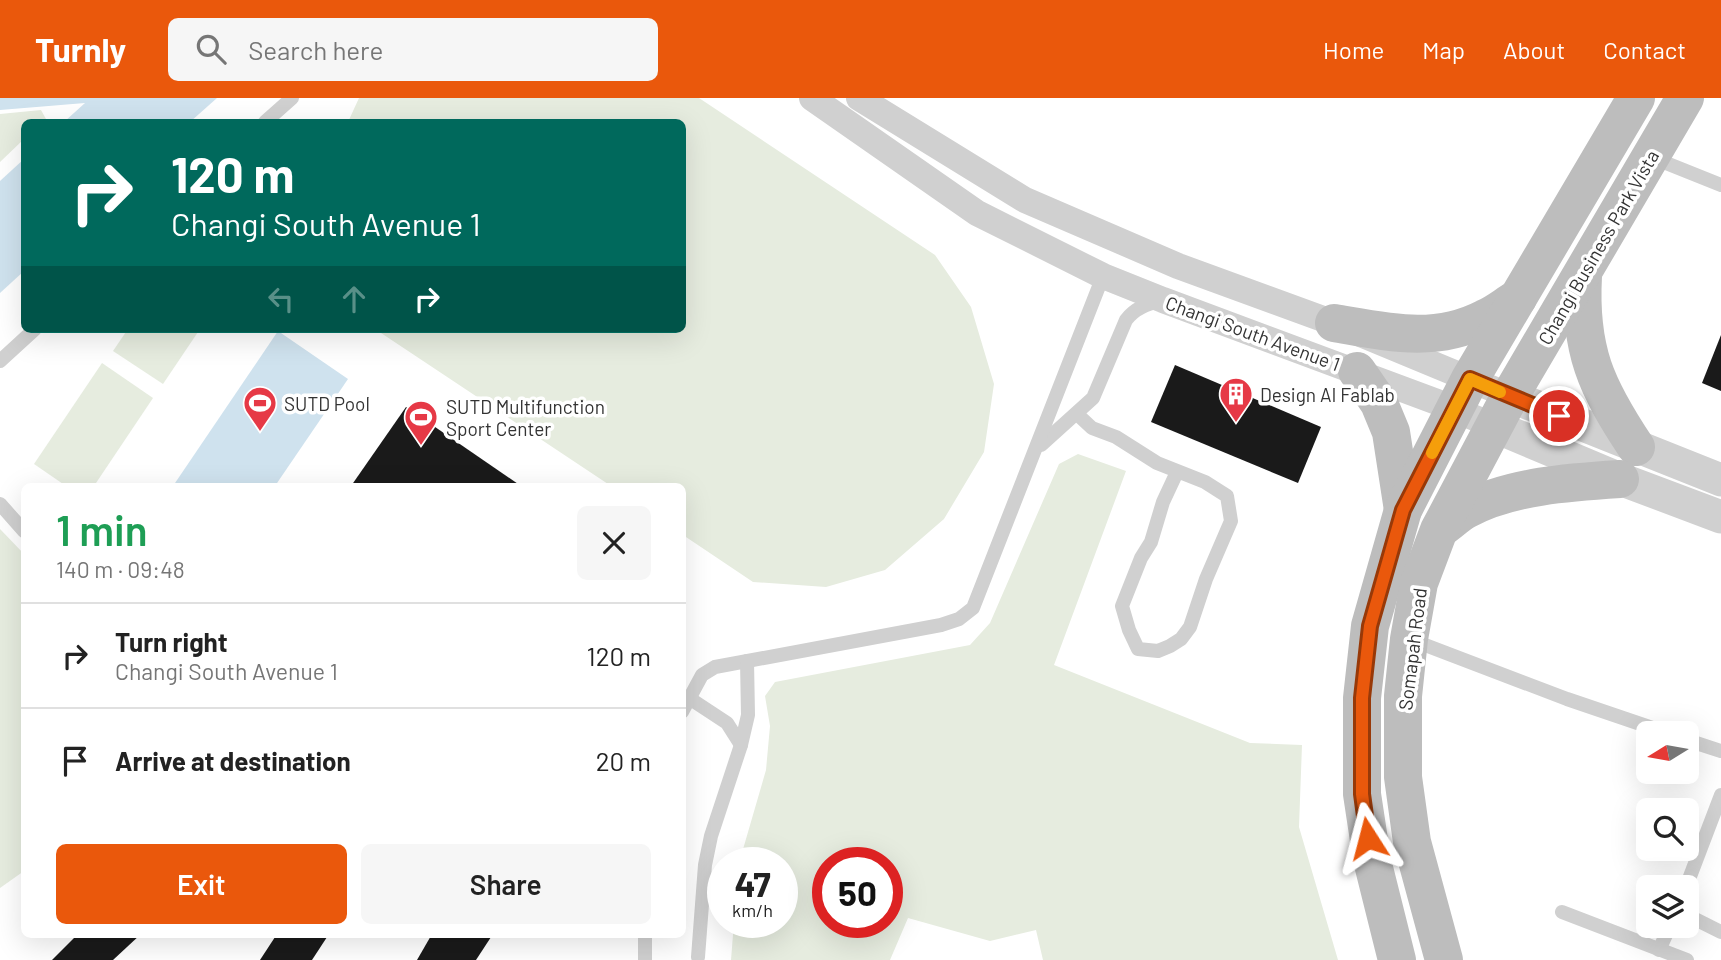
<!DOCTYPE html>
<meta charset="utf-8">
<style>
:root{--surface:#fff;--page:#f6f6f6;--text:#222;--muted:#767676;--line:#e0e0e0;--accent:#ea580c}
body{margin:0;font-family:Barlow,sans-serif;background:var(--page);color:var(--text);height:100vh;display:flex;flex-direction:column;font-size:26px;white-space:nowrap}
*{box-sizing:border-box;margin:0}
p{font-size:23px;color:var(--muted)}
.icon{flex:none;width:38px;height:38px;fill:none;stroke:currentColor;stroke-width:2;stroke-linecap:round;stroke-linejoin:round}
.map{position:relative;flex:1;overflow:hidden}
.panel{position:absolute;left:21px;top:385px;width:665px;height:455px;display:flex;flex-direction:column;background:var(--surface);border-radius:10px;box-shadow:0 7px 28px #0002}
.panel>*{flex:none}
.hud{position:absolute;left:21px;top:21px;width:665px;height:214px;border-radius:10px;box-shadow:0 7px 28px #0002;background:#00695c;color:#fff;overflow:hidden}
.needle{width:46px;rotate:259deg}
.buttons{position:absolute;left:1636px;top:623px;display:grid;gap:14px}
.buttons a{display:grid;place-items:center;width:63px;height:63px;border-radius:10px;background:var(--surface);box-shadow:0 7px 28px #0002;font-size:35px}
.speed{position:absolute;left:707px;top:749px;display:flex;gap:14px;font-size:35px;font-weight:700;text-align:center}
.speed>*{display:grid;place-content:center;width:91px;height:91px;border-radius:50%;background:var(--surface);box-shadow:0 7px 28px #0002;line-height:1}
.speed small{font-size:18px;font-weight:400}
.speed .limit{border:10px solid #d22;background:#fff;color:#111}
.pin{position:absolute;display:grid;place-items:center;width:60px;height:60px;color:#fff;margin:-30px;border:4px solid #fff;border-radius:50%;box-shadow:0 2px 7px #0007}
.me{position:absolute;width:77px;margin:-38px;rotate:351deg;stroke-linejoin:round;filter:drop-shadow(0 0 5px #0008)}
.turn{display:flex;align-items:center;gap:24px;height:147px;padding:0 35px;font-size:32px}
.turn .icon{width:91px;height:91px;stroke-width:2.5}
.turn b{display:block;font-size:49px;line-height:60px}
.lanes{display:flex;align-items:center;height:66px;padding:0 35px;background:#0003;justify-content:center;gap:35px;direction:ltr}
.lanes .off{opacity:.35}
.round{display:grid;place-items:center;flex:none;width:74px;height:74px;border-radius:10px;background:var(--page)}
.summary{display:flex;align-items:center;justify-content:space-between;height:119px;padding:0 35px}
h1{font-size:42px;font-weight:600;line-height:52px;color:#1e9e55}
.action{display:flex;gap:14px;margin-top:auto;padding:14px 35px}
.action a{flex:1;height:80px;border-radius:10px;background:var(--accent);color:#fff;font-size:28px;font-weight:600;line-height:80px;text-align:center}
.action a+a{background:var(--page);color:var(--text)}
ul{padding:0;list-style:none}
li{display:flex;align-items:center;gap:21px;height:105px;padding:0 35px;border-top:2px solid var(--line)}
li div{flex:1}
li b{display:block;font-size:26px}
li em{font-style:normal}
header{display:flex;align-items:center;gap:42px;box-sizing:border-box;height:98px;padding:0 35px;background:var(--accent);color:#fff}
header strong{font-size:33px}
nav{display:flex;gap:38px;margin-inline-start:auto;font-size:24px}
.search{width:490px;height:63px;background:var(--page);display:flex;align-items:center;gap:18px;box-sizing:border-box;padding:0 24px;border-radius:10px;color:var(--muted);font-size:26px}
.map>svg:first-child{display:block}
.green{fill:#e6ecdf;fill-rule:evenodd}
.water{fill:#cfe2ee}
.building{fill:#1a1a1a}
.lines{fill:none;stroke-linecap:round;stroke-linejoin:round}
.service{stroke:#d0d0d0;stroke-width:14}
.minor{stroke:#d0d0d0;stroke-width:26}
.tertiary{stroke:#d0d0d0;stroke-width:33}
.secondary{stroke:#bdbdbd;stroke-width:38}
.route-casing{stroke:#983908;stroke-width:18}
.route{stroke:#ea580c;stroke-width:12}
.slow{stroke:#f59e0b;stroke-width:12}
.labels{text-anchor:middle;dominant-baseline:central;stroke-width:7;stroke-linejoin:round;paint-order:stroke}
.street-label{font-size:19px;fill:#333;stroke:#fff}
.poi-label{font-size:19px;fill:#333;stroke:#fff;text-anchor:start}
</style>
<header>
<strong>Turnly</strong>
<div class="search"><svg class="icon" aria-label="search" viewBox="0 0 24 24"><circle cx="10" cy="10" r="6"/><path d="M15 15l6 6"/></svg>Search here</div>
<nav><a>Home</a><a>Map</a><a>About</a><a>Contact</a></nav>
</header>
<div class="map">
<svg width="1721" height="862" viewBox="0 0 1721 862">
<rect width="100%" height="100%" fill="#fff"/>
<g class="green">
<polygon points="359,0 699,0 935,157 971,209 994,286 984,354 944,421 885,472 826,489 753,484 683,437 682,388 611,388 375,231 682,231 682,24 348,24"/>
<polygon points="41,12 46,21 43,24 24,24 24,41 0,64 0,16"/>
<polygon points="128,231 200,231 163,286 113,253"/>
<polygon points="102,265 153,300 94,388 66,388 34,366"/>
<path d="M1078 356 1126 373 1054 567 1250 645 1302 647 1299 729 1338 862H1043L1036 832 990 843 908 820 890 862H731L734 824H782V765H739L766 672 770 628 765 598 775 584 970 547 990 525 1059 366ZM828 765H887V824H828Z"/>
<polygon points="0,431 24,456 24,773 0,790"/>
</g>
<g class="water">
<polygon points="0,0 217,0 190,24 64,24 85,5 0,12"/>
<polygon points="24,61 24,173 0,195 0,83"/>
<polygon points="278,233 348,281 275,388 173,388"/>
</g>
<g class="building">
<polygon points="1721,237 1721,293 1702,285"/>
<polygon points="1175,267 1321,329 1298,385 1151,324"/>
<polygon points="406,309 521,388 351,388"/>
<polygon points="78,836 141,836 113,862 52,862"/>
<polygon points="277,836 329,836 312,862 260,862"/>
<polygon points="432,836 493,836 476,862 417,862"/>
</g>
<g class="lines">
<g class="service">
<polyline points="265,24 292,0"/>
<polyline points="1651,59 1721,87"/>
<polyline points="0,263 35,231"/>
<polyline points="1077,316 1092,330 1116,339 1157,365 1205,384 1227,398 1231,423 1206,481 1190,529 1181,541 1170,548 1158,553 1138,551 1129,532 1122,508 1141,460 1151,444 1163,404 1177,374"/>
<path d="M1041 347 1093 300 1126 222C1135 210 1147 206 1161 203"/>
<polyline points="0,406 24,433"/>
<polyline points="1412,542 1567,601 1667,635"/>
<polyline points="689,600 727,625 741,647"/>
<polyline points="682,614 702,577 715,569 941,527 959,521 973,510 1103,178"/>
<polyline points="1687,642 1721,653"/>
<polyline points="1686,789 1721,697"/>
<polyline points="1562,814 1687,862"/>
<polyline points="1687,817 1721,834"/>
<polyline points="1659,852 1670,828"/>
<polyline points="698,859 705,767 711,738 741,647 748,617 747,563"/>
<polyline points="645,862 645,836"/>
</g>
<g class="minor">
<polyline points="812,0 977,115 1103,178 1163,202 1437,304 1496,329"/>
<polyline points="859,0 1025,102 1178,168 1334,225 1510,298"/>
</g>
<g class="tertiary">
<polyline points="1510,298 1721,382"/>
<polyline points="1496,329 1620,381 1721,419"/>
</g>
<g class="secondary">
<path d="M1583 178C1579 252 1596 289 1636 349"/>
<path d="M1334 225C1387 234 1435 246 1485 220 1497 215 1507 206 1518 200"/>
<polyline points="1357,273 1379,305 1391,334 1403,412"/>
<path d="M1440 431C1449 425 1457 417 1466 412 1509 388 1572 384 1620 381"/>
<polyline points="1397,862 1372,762 1362,696 1362,600 1370,528 1403,412 1470,281 1636,0"/>
<polyline points="1444,862 1412,744 1403,679 1403,598 1409,541 1419,485 1439,432 1510,298 1685,0"/>
</g>
</g>
<g class="lines">
<defs>
<polyline id="route" points="1368,740 1362,696 1362,600 1370,528 1403,412 1470,281 1559,318"/>
</defs>
<use href="#route" class="route-casing"/>
<use href="#route" class="route"/>
<polyline class="slow" points="1432,355 1470,281 1500,294"/>
</g>
<defs>
<symbol id="building-pin" viewBox="-11 -11 22 30"><path d="M0 17L-7.5 6A9.5 9.5 0 1 1 7.5 6Z" fill="#e63946" stroke="#fff"/><path d="M-4-6H4V6H1V3H-1V6H-4ZM-2.5-4.3h1.7v1.8h-1.7ZM.8-4.3h1.7v1.8H.8ZM-2.5-1h1.7V.8h-1.7ZM.8-1h1.7V.8H.8Z" fill="#fff"/></symbol>
<symbol id="stadium-pin" viewBox="-11 -11 22 30"><path d="M0 17L-7.5 6A9.5 9.5 0 1 1 7.5 6Z" fill="#e63946" stroke="#fff"/><path d="M0-5a6.5 5 0 1 0 0 10a6.5 5 0 1 0 0-10ZM-3.5-1.8h7v3.6h-7Z" fill="#fff"/></symbol>
</defs>
<g fill-rule="evenodd">
<use href="#building-pin" x="1217" y="277" width="38" height="52"/>
<use href="#stadium-pin" x="241" y="286" width="38" height="52"/>
<use href="#stadium-pin" x="402" y="300" width="38" height="52"/>
</g>
<g class="labels">
<g class="street-label">
<text transform="translate(1598 149) rotate(-60)">Changi Business Park Vista</text>
<text transform="translate(1253 235) rotate(20)">Changi South Avenue 1</text>
<text transform="translate(1412 551) rotate(-83)">Somapah Road</text>
</g>
<g class="poi-label">
<text x="1260" y="296">Design AI Fablab</text>
<text x="284" y="305">SUTD Pool</text>
<text x="446" y="308">SUTD Multifunction<tspan x="446" dy="22">Sport Center</tspan></text>
</g>
</g>
</svg>
<div class="buttons">
<a><svg class="needle" viewBox="-14 -14 28 28"><path d="M0-13l5 13h-10z" fill="#e53935"/><path d="M0 13l5-13h-10z" fill="#767676"/></svg></a>
<a><svg class="icon" aria-label="search" viewBox="0 0 24 24"><circle cx="10" cy="10" r="6"/><path d="M15 15l6 6"/></svg></a>
<a><svg class="icon" aria-label="layers" viewBox="0 0 24 24"><path d="M12 4l9 5-9 5-9-5zM3 14l9 5 9-5"/></svg></a>
</div>
<div class="speed"><div>47<small>km/h</small></div><div class="limit">50</div></div>
<div class="pin" style="left:1559px;top:318px;background:#d93025"><svg class="icon" aria-label="arrive" viewBox="0 0 24 24"><path d="M6 21V4h12l-3 4 3 4H6"/></svg></div>
<svg class="me" style="left:1368px;top:740px" viewBox="-20 -20 40 40"><path d="M0-17L14 15 0 8-14 15z" fill="#ea580c" stroke="#fff" stroke-width="4"/></svg>
<div class="hud">
<div class="turn"><svg class="icon" aria-label="right" viewBox="0 0 24 24"><path d="M7 20v-9h11M14 6l5 5-5 5"/></svg><div><b>120 m</b>Changi South Avenue 1</div></div>
<div class="lanes"><svg class="icon off" aria-label="left" viewBox="0 0 24 24"><path d="M17 20v-9H6M10 6l-5 5 5 5"/></svg><svg class="icon off" aria-label="ahead" viewBox="0 0 24 24"><path d="M12 20V5M6 11l6-6 6 6"/></svg><svg class="icon" aria-label="right" viewBox="0 0 24 24"><path d="M7 20v-9h11M14 6l5 5-5 5"/></svg></div>
</div>
<section class="panel">
<div class="summary"><div><h1>1 min</h1><p>140 m · 09:48</p></div><a class="round"><svg class="icon" aria-label="close" viewBox="0 0 24 24"><path d="M6 6l12 12M18 6L6 18"/></svg></a></div>
<ul>
<li><svg class="icon" aria-label="right" viewBox="0 0 24 24"><path d="M7 20v-9h11M14 6l5 5-5 5"/></svg><div><b>Turn right</b><p>Changi South Avenue 1</p></div><em>120 m</em></li>
<li><svg class="icon" aria-label="arrive" viewBox="0 0 24 24"><path d="M6 21V4h12l-3 4 3 4H6"/></svg><div><b>Arrive at destination</b></div><em>20 m</em></li>
</ul>
<div class="action"><a>Exit</a><a>Share</a></div>
</section>
</div>
